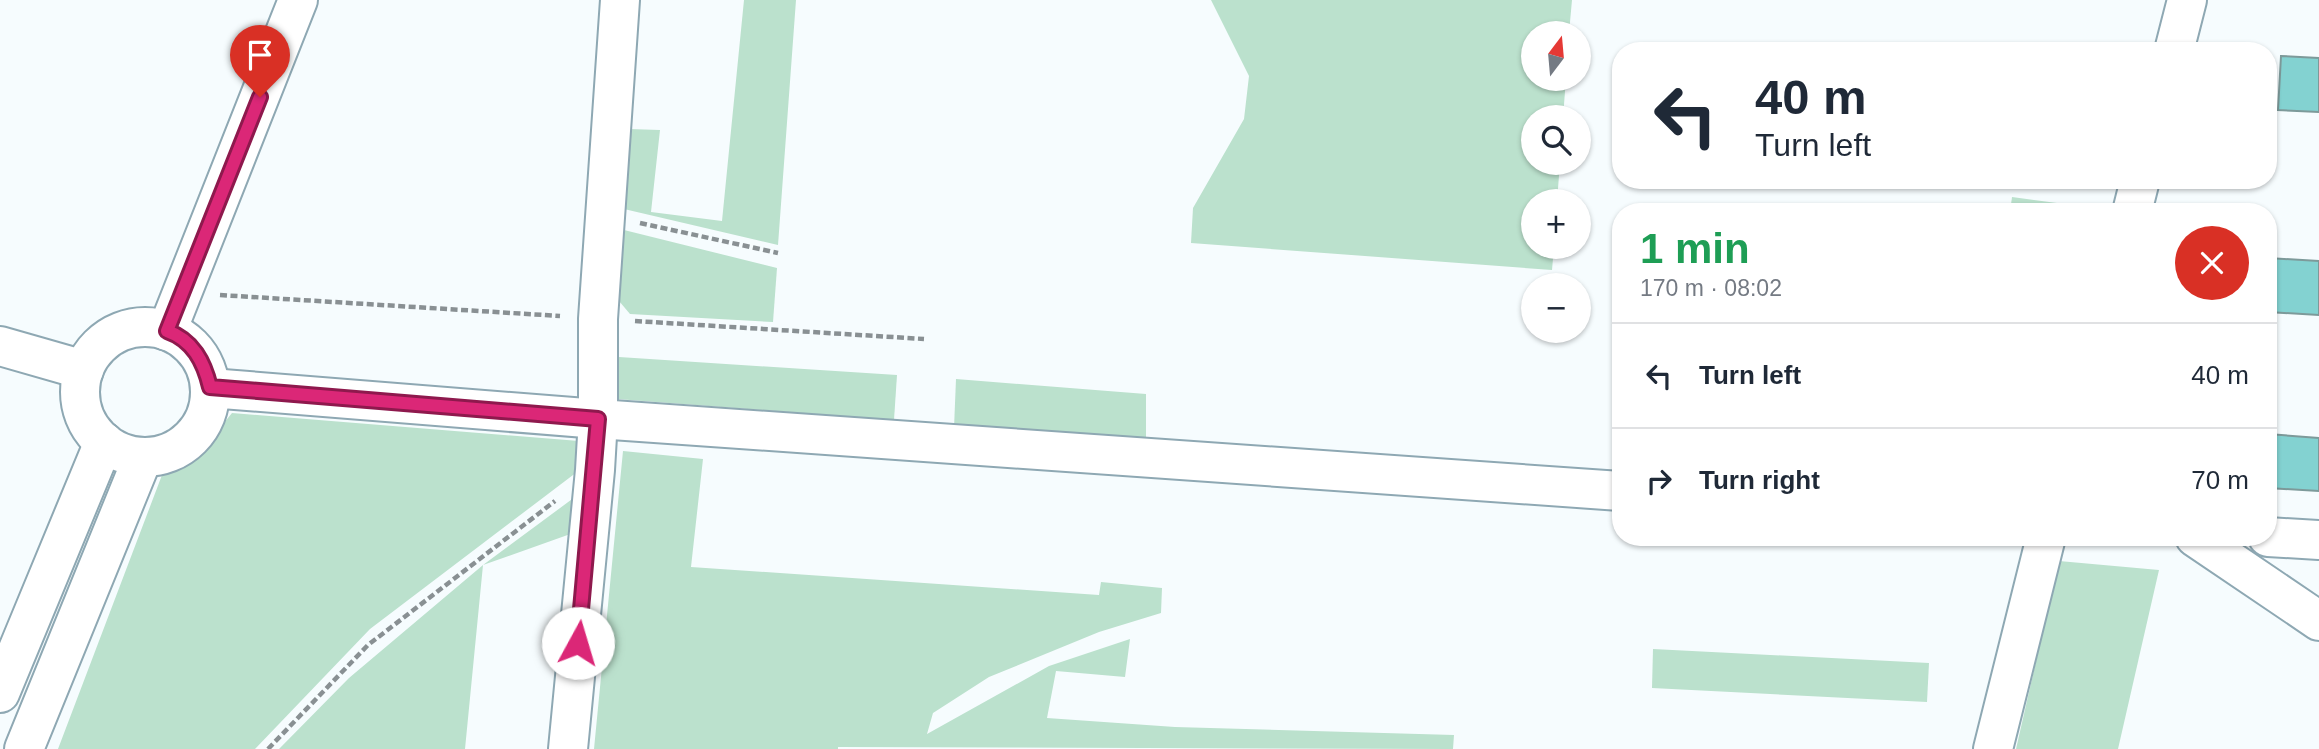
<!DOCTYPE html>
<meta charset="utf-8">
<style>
:root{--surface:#fff;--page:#f2f2f3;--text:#1f2937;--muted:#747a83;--line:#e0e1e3}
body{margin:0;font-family:Arial,sans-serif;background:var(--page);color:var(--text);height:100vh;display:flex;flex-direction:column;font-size:26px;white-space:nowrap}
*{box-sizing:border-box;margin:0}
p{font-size:23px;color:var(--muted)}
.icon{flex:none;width:38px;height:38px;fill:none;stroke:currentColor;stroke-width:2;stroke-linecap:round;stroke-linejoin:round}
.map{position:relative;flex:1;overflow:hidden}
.panel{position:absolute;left:1612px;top:203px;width:665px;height:343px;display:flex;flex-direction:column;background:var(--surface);border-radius:28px;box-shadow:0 2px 5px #0004}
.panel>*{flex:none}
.hud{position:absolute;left:1612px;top:42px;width:665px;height:147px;border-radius:28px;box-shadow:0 2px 5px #0004;background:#fff;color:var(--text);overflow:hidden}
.needle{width:46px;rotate:16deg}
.tools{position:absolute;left:1521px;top:21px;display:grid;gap:14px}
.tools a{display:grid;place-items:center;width:70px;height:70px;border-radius:50%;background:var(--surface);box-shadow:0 2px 5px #0004;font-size:35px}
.pin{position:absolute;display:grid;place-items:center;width:60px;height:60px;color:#fff;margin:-72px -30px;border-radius:50% 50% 50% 0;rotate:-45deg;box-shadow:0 0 7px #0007}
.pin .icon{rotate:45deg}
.me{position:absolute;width:77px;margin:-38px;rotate:6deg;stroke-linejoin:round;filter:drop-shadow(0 0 5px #0008)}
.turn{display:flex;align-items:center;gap:24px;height:147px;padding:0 28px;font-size:32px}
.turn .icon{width:91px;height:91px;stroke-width:2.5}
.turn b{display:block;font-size:49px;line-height:60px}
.round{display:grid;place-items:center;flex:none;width:74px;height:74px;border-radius:37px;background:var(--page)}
.overview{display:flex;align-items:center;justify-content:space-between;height:119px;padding:0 28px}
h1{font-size:42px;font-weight:600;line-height:52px;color:#1e9e55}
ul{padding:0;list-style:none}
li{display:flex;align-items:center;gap:21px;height:105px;padding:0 28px;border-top:2px solid var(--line)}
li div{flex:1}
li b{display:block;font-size:26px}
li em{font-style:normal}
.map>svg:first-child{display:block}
.green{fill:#bbe1cd}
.building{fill:#83d2d1;stroke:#7d9a9a;stroke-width:2}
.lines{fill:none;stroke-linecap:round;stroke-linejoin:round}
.minor-casing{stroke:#8ea8b3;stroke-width:42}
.path{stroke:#899093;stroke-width:4.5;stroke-dasharray:7 3.5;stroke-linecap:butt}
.minor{stroke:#fff;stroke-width:38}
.route-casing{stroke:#8e194d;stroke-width:18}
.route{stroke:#db2777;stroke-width:12}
</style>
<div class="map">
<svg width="2319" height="749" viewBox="0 0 2319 749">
<rect width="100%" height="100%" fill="#f6fcfe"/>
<g class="green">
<polygon points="744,0 796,0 778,245 624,209 629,129 660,130 651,212 722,221"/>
<polygon points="1211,0 1572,0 1569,33 1533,33 1533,79 1566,79 1563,117 1533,117 1533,163 1560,163 1557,201 1533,201 1533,247 1554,247 1552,270 1191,243 1193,208 1244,119 1249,76"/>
<polygon points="2012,197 2080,206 2084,212 2010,212"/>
<polygon points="624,230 777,268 773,322 630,314 619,301"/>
<polygon points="619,357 897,375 894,420 617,399"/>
<polygon points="956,379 1146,394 1146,439 954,428"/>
<polygon points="232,413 579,441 577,472 370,629 255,749 58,749 162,475 205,446"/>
<polygon points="623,451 703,459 691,567 1099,595 1101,582 1162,588 1161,613 1099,632 989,677 933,713 927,734 1049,666 1130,639 1125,677 1056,671 1047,718 1175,727 1454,735 1453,749 838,747 838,749 594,749"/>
<polygon points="579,494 576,532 483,565 465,749 279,749 349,678 483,565"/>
<polygon points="2059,561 2159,570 2118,749 2016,749"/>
<polygon points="1653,649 1929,663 1927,702 1652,688"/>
</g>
<g class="building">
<polygon points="2281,56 2319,58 2319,112 2278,110"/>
<polygon points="2268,258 2319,261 2319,315 2268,312"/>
<polygon points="2268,434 2319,438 2319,491 2268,488"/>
</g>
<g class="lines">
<defs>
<g id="minor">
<polyline points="2174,51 2187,0"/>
<polyline points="2132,212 2140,180"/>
<circle cx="145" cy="392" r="65"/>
<polyline points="167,331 298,0"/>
<polyline points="0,346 84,370"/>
<polyline points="210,388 598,419 1620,491"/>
<polyline points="2195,537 2319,621"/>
<polyline points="2268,537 2319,540"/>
<polyline points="0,693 104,442"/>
<polyline points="24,749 143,457"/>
<polyline points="568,749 595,470 598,419 598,319 620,0"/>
<polyline points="1993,749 2046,537"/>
</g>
</defs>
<use href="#minor" class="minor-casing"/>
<g class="path">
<polyline points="640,223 778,253"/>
<polyline points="220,295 560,316"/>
<polyline points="635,321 924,339"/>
<polyline points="268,749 368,645 555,501"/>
</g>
<use href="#minor" class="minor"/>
</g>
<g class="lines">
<defs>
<path id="route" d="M260 97 167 331C193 340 204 362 210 387L598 419 578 643"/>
</defs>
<use href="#route" class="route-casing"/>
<use href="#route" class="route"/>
</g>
</svg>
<div class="tools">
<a><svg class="needle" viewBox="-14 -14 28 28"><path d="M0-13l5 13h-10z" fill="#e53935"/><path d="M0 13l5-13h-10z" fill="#747a83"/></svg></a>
<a><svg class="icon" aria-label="search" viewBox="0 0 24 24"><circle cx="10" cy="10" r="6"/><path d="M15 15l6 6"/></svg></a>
<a>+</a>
<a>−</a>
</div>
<div class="pin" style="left:260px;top:97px;background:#d93025"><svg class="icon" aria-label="arrive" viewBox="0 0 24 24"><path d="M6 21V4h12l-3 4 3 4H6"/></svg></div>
<svg class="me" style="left:578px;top:643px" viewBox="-20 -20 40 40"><circle r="19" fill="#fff"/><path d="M0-13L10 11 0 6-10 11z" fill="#db2777"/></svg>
<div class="hud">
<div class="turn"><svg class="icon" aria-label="left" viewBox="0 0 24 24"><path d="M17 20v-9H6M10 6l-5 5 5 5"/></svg><div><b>40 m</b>Turn left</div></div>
</div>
<section class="panel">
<div class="overview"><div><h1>1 min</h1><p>170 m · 08:02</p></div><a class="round" style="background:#d93025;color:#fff"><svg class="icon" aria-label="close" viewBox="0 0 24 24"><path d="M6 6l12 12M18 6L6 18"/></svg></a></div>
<ul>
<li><svg class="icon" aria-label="left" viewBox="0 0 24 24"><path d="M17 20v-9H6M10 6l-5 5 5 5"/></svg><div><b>Turn left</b></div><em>40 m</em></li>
<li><svg class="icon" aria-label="right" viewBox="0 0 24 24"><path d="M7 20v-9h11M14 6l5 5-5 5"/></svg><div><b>Turn right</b></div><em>70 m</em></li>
</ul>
</section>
</div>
